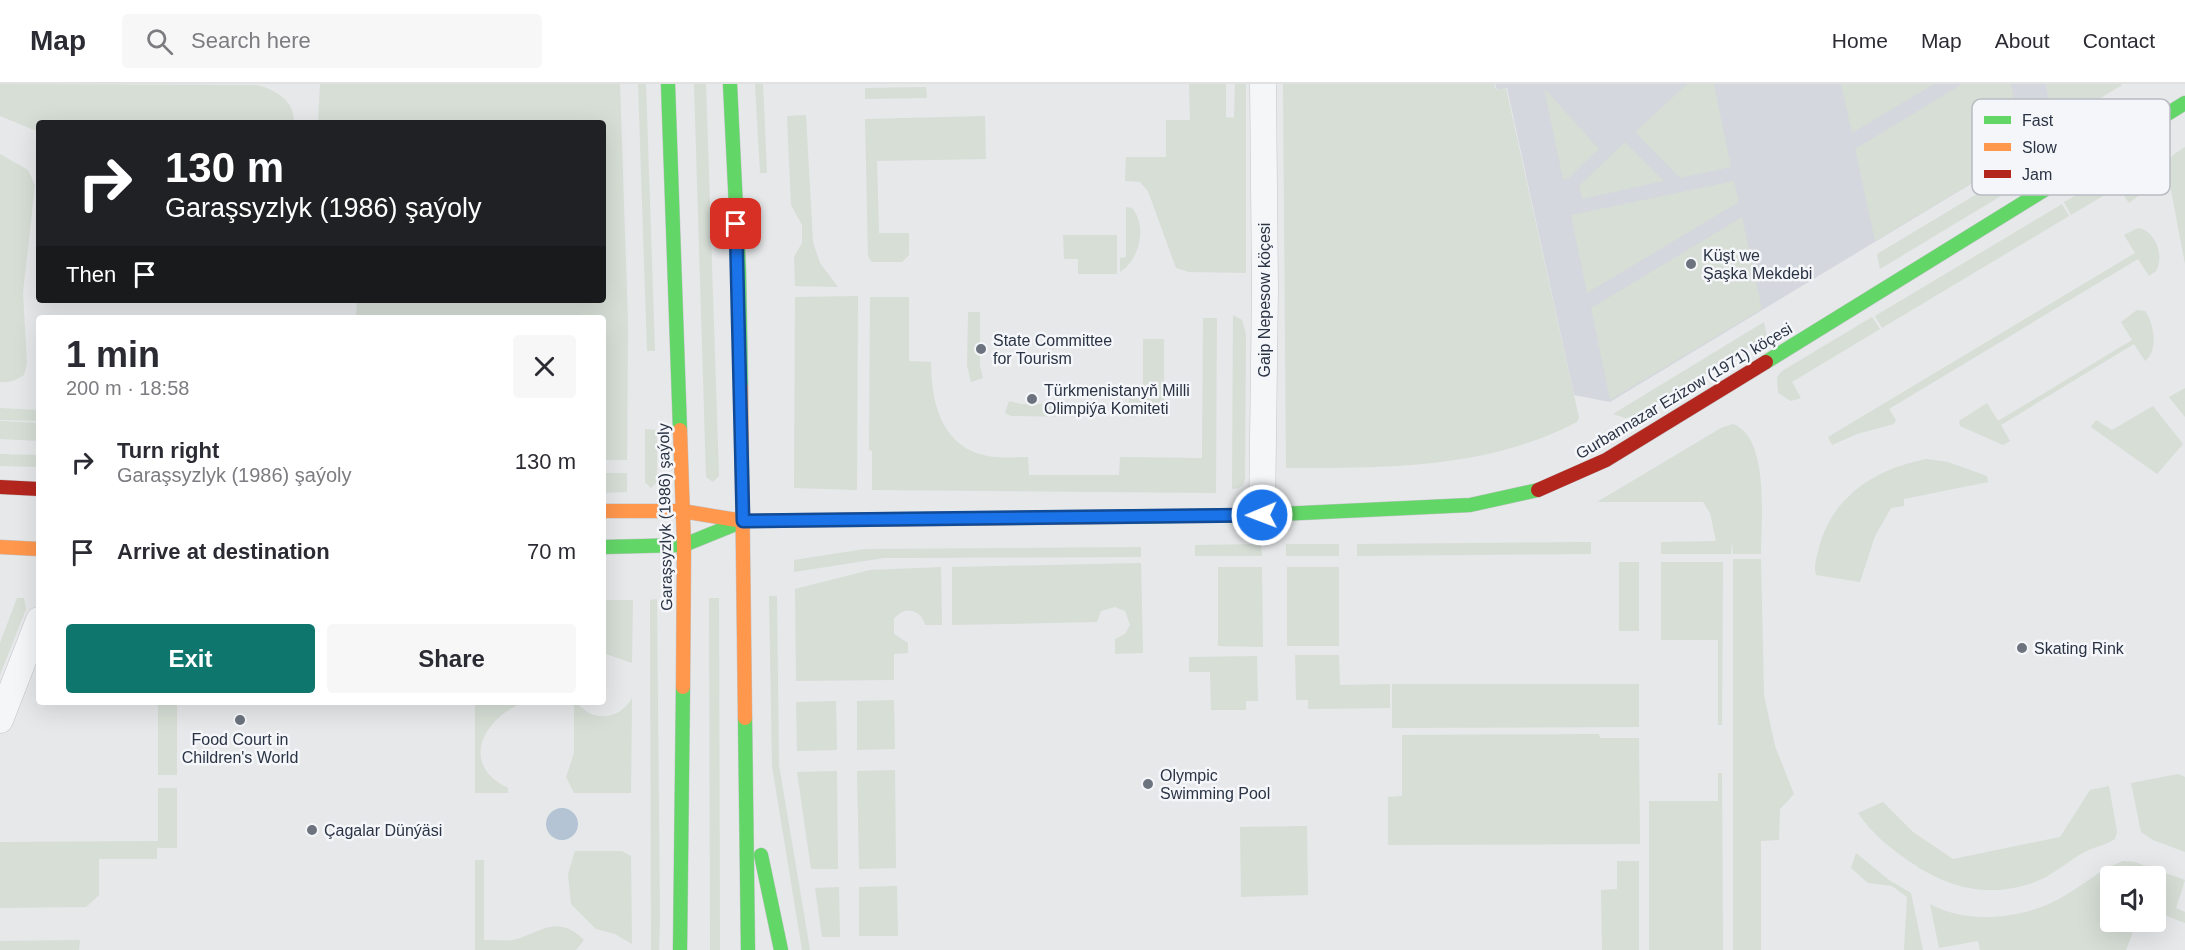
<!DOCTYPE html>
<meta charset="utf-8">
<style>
:root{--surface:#fff;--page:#f7f7f7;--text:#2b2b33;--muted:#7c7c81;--line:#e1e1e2;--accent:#0f766e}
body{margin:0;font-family:Helvetica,sans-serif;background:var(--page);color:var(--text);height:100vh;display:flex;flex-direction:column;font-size:22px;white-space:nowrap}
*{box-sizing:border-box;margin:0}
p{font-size:20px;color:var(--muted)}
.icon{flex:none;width:33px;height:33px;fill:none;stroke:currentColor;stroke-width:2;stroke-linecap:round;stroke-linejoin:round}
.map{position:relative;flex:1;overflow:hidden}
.drawer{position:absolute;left:36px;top:231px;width:570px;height:390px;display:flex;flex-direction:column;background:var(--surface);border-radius:6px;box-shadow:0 6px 24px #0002}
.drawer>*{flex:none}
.top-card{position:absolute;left:36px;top:36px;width:570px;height:183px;border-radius:6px;box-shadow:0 6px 24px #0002;background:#202124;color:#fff;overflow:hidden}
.buttons{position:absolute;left:2100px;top:782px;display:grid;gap:12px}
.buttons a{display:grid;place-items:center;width:66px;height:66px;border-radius:6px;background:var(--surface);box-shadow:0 6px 24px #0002;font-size:30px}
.pin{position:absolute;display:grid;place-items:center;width:51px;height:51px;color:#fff;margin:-26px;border-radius:12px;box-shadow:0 3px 9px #0006}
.me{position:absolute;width:66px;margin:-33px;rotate:269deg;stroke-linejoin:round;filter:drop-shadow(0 0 4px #0008)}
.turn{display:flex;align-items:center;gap:21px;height:126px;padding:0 30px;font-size:27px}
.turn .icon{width:78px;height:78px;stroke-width:2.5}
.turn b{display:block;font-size:42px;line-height:51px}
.then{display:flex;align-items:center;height:57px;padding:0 30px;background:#0003;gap:12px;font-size:22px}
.round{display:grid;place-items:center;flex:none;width:63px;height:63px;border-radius:6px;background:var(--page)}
.head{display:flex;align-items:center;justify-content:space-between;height:102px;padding:0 30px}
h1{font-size:36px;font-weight:600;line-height:45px}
.cta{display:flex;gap:12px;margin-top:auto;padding:12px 30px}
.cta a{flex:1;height:69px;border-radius:6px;background:var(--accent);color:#fff;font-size:24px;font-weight:600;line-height:69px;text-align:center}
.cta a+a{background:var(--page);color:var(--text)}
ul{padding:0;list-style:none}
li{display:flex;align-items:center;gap:18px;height:90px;padding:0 30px}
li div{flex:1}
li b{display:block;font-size:22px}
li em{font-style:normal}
header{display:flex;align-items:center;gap:36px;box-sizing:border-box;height:84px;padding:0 30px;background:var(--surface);border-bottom:2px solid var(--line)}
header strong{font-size:28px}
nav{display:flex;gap:33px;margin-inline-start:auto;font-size:21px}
.search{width:420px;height:54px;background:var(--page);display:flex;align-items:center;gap:15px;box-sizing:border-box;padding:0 21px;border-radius:6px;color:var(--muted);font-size:22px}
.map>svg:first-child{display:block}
.built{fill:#d4d7dd}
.green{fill:#d6ded6}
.water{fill:#b4c4d5}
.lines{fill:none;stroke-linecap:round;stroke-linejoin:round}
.street-casing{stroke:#c4c6c8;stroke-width:27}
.fast-casing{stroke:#c4c6c8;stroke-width:15}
.slow-casing{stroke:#c4c6c8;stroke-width:15}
.jam-casing{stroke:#c4c6c8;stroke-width:15}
.street{stroke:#f5f6f7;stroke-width:26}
.fast{stroke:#63d668;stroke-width:14}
.slow{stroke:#ff974d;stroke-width:14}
.jam{stroke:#b3261e;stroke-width:14}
.route-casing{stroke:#114b97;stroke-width:15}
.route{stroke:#1a73e8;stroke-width:10}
.poi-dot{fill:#6c737f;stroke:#f4f6f9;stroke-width:2}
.labels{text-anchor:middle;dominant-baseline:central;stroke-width:5;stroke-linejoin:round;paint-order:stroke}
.poi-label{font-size:16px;fill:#2b3445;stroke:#f4f6f9;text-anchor:start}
.street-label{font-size:16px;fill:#2b3445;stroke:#f4f6f9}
.key{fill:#f4f6f9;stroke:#b8bcc3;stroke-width:1.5}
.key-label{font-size:16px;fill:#2b3445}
</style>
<header>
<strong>Map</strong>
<div class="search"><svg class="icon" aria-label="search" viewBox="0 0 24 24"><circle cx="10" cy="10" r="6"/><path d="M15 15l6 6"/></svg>Search here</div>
<nav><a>Home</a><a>Map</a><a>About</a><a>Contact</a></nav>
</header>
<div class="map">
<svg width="2185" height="866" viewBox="0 0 2185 866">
<rect width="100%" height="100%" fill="#e6e8ea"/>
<polygon class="built" points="1495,0 2046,0 2055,49 1610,318 1574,311 1507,4 1497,6"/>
<g class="green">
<path d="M0 0 257 1C276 6 295 17 294 39H39V48L0 32Z"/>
<polygon points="320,0 620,0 628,239 627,376 603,376 603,234 356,234 357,216 603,216 603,39 318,39"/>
<polygon points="638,0 646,0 655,267 647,267"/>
<polygon points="694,0 706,0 719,392 713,398 706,393"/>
<polygon points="755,0 763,0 767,89 760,89"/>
<polygon points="1189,0 1226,0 1226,33 1234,34 1235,0 1246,0 1246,189 1189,188 1176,184 1148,107 1140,98 1125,97 1126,73 1166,73 1166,36 1190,36"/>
<path d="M1283 0H1494L1496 6 1506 4 1579 334 1577 338C1487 385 1385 384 1286 384Z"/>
<polygon points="1687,0 1714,0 1731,83 1680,94 1635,48"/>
<polygon points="1841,0 1934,0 1852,49"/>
<polygon points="1962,0 2011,0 2025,67 1875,157 1855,65"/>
<polygon points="2046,0 2121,0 2122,1 2054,42"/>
<polygon points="926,3 927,14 865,15 865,4"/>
<polygon points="1544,4 1599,65 1568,95 1563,96"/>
<polygon points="806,31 813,158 820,179 838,203 795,202 794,173 802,159 802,141 791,121 787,32"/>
<polygon points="985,32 986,75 877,77 879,149 909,149 909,171 902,178 872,178 868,172 865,35"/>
<polygon points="1625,58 1664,97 1582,115 1579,102"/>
<polygon points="2185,63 2185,180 2166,80 2173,71"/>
<path d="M0 70 28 86 35 101 23 209 27 280 24 291C16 296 10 299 0 298Z"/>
<polygon points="2037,74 2037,81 2029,95 1880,185 1877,170"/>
<polygon points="2125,84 2132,85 2141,96 2141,110 2129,119 2118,103 2071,131 2064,118"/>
<polygon points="1734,97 1739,118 1587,209 1571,131"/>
<polygon points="2062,120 2069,132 1882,244 1875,232"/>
<path d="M1126 123 1132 124C1148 143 1139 176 1120 188V174L1126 173Z"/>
<polygon points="1742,133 1762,225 1610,316 1591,224"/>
<path d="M2138 144C2155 146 2165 172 2156 187L2149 192 2138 175 1889 325 1896 336 1894 340 1857 350 1832 361 1828 353 2135 169 2124 151Z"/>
<polygon points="1063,151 1117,151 1117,190 1078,190 1078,175 1064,175"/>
<polygon points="858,212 857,406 794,404 795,213"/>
<path d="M870 213H909V277L931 278C931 321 943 368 995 373 1006 374 1017 373 1028 373L1029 391H1119L1120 373 1202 374 1203 234H1217L1216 409 872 406V367L869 366Z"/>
<path d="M2137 226 2145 227C2154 240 2159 266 2145 277L2134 260 2001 341 2010 357 2003 361 1960 342 1959 337 1987 319 1998 337 2132 256 2121 238Z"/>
<polygon points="968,228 980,228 980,282 983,294 971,298 967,282"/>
<path d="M1233 231 1242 236 1246 250 1245 395C1244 402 1239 405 1232 405Z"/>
<polygon points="1872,233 1880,245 1792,298 1801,314 1791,317 1778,309 1777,293 1782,287"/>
<polygon points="1764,238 1767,253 1635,332 1625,334 1613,330"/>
<polygon points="1143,255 1164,255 1164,332 1129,333 1129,312 1143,312"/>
<polygon points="2185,304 2185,333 2169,313"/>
<polygon points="1009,317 1021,320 1075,320 1075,333 1011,332 1005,329"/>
<polygon points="2153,322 2183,360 2157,390 2091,343 2096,336 2112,346"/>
<polygon points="0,324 39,326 39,337 0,336"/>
<polygon points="0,337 39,339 39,357 0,355"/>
<path d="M1733 340C1770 354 1761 437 1761 470H1733L1732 457 1731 470H1661V458L1716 457 1710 429 1703 418H1597L1721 344Z"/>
<polygon points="645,345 657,346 657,398 651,404 645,398"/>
<polygon points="0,370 39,371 39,383 0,382"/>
<path d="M1927 375 1948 378 1987 392 1988 398 1904 415V422L1891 424 1875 452 1860 498 1816 491C1813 482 1817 473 1819 464 1832 412 1877 384 1927 375Z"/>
<polygon points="603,389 627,389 627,408 603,409"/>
<polygon points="1591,458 1591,470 1357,472 1357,460"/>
<polygon points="1261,460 1262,472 1195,472 1195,461"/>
<rect x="1286" y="460" width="53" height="12"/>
<polygon points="1141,463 1141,473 884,474 794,488 794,476 865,465"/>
<polygon points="1733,475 1761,475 1764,611 1775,662 1794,710 1780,725 1779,756 1761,757 1761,866 1733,866"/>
<rect x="1619" y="478" width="20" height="69"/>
<polygon points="1661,478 1723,478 1722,641 1718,641 1718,556 1661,556"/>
<polygon points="1141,479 1143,569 1115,570 1115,555 1125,550 1130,541 1125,527 1115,523 1101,527 1097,538 952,541 952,483"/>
<path d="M941 483 942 541H925C921 525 904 521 894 535V550L908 559V569L894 570V596L796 597 795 505 870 486Z"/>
<polygon points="1218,483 1262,483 1263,563 1218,562"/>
<rect x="1287" y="483" width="52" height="79"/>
<polygon points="769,512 777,512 779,681 810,866 802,866 772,682"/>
<polygon points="17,514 24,514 26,525 0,591 0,559"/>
<polygon points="709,514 719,514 720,866 710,866"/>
<polygon points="657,515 660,837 659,866 651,866 650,516"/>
<polygon points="603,516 633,516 632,579 603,569"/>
<polygon points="1295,571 1339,571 1340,601 1390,600 1390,624 1308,625 1308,616 1296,616"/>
<polygon points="1257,572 1258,617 1246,617 1246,626 1211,626 1210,588 1189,588 1189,573"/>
<polygon points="1392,600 1639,600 1639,643 1392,644"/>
<path d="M632 614 631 709H574L566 693 574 669V618C579 620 583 626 589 629 606 637 623 630 632 614Z"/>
<polygon points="894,616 895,665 857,666 857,617"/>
<polygon points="836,617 837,666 797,667 796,618"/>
<rect x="158" y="618" width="19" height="73"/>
<path d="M475 618H525C484 633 458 680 508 704V709H475Z"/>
<polygon points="1599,650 1600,654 1639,654 1640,760 1388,761 1388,713 1402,712 1402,651"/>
<polygon points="895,686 896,784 859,785 857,687"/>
<polygon points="837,687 838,785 811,785 797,688"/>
<polygon points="1718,689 1722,689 1723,866 1649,866 1649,717 1718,717"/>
<polygon points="2178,690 2185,693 2185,768 2153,756 2141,748 2131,699"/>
<path d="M2109 702 2117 748 2115 755C2105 762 2092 763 2081 770 2068 778 2056 788 2042 795 1996 815 1952 807 1912 779 1891 765 1872 750 1858 729L1883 718 1913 748 1953 775 2060 753 2090 706Z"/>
<polygon points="158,704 177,704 177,764 157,764 157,775 99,775 99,811 86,823 0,824 0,758 158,757"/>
<polygon points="1307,742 1308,811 1241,813 1240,743"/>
<polygon points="575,767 622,767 631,772 632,860 615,850 596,845 571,820 568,790"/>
<polygon points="1856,769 1889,796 1911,809 1923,866 1904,866 1907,813 1892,802 1868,799 1851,784"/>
<path d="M475 776H484V856C493 856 505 857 513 856 541 849 557 829 584 856L576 866H475Z"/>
<polygon points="1617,777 1639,777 1639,866 1602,866 1601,806 1617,805"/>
<path d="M2123 777 2135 778 2185 796 2176 824 2185 828V839L2156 828V792H2110V837H2137L2126 866H1980L1978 857 1939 864 1930 820C1969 841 2022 835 2059 815 2081 803 2099 786 2123 777Z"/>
<polygon points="897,802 898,852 859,852 859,803"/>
<polygon points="839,803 840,853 822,853 815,804"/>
<polygon points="80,856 79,866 0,866 0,857"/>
</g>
<circle class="water" cx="562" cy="740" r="16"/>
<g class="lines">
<defs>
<g id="street">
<polyline points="1262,431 1265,205 1263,0"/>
<polyline points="0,636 39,536"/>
</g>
<g id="fast">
<polyline points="668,0 680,346"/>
<polyline points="730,0 739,186 741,303"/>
<polyline points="1766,278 2185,19"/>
<polyline points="1104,433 1262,431 1470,421 1538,406"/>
<polyline points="603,463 684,461 743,437"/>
<polyline points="745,634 748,866"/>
<polyline points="761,771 781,866"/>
<polyline points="680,866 683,603"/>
</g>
<g id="slow">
<polyline points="741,303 745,634"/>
<polyline points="680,346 684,461 683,603"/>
<polyline points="603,427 682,427 743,437 1104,433"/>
<polyline points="0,463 39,465"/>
</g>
<g id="jam">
<polyline points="0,403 39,405"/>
<polyline points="1538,406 1606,376 1766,278"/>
</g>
</defs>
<use href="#street" class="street-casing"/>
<use href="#fast" class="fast-casing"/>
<use href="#slow" class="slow-casing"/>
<use href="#jam" class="jam-casing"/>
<use href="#street" class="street"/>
<use href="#fast" class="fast"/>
<use href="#slow" class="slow"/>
<use href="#jam" class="jam"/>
</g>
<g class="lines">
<defs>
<polyline id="route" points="736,140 743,437 1262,431"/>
</defs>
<use href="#route" class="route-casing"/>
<use href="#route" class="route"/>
</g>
<g class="poi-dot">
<circle cx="1691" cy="180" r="6"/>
<circle cx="981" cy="265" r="6"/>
<circle cx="1032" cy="315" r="6"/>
<circle cx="2022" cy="564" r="6"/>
<circle cx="240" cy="636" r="6"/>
<circle cx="1148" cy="700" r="6"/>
<circle cx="312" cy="746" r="6"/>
</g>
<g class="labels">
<g class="poi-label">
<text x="1703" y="171">Küşt we<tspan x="1703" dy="18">Şaşka Mekdebi</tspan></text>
<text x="993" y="256">State Committee<tspan x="993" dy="18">for Tourism</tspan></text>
<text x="1044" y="306">Türkmenistanyň Milli<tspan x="1044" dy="18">Olimpiýa Komiteti</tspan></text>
<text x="2034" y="564">Skating Rink</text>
<text x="240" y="655" text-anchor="middle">Food Court in<tspan x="240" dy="18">Children's World</tspan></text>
<text x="1160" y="691">Olympic<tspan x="1160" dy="18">Swimming Pool</tspan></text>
<text x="324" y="746">Çagalar Dünýäsi</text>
</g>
<g class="street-label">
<text transform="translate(1264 216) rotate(-90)">Gaip Nepesow köçesi</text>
<text transform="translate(1684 307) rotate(-31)">Gurbannazar Ezizow (1971) köçesi</text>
<text transform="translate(665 433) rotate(-91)">Garaşsyzlyk (1986) şaýoly</text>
</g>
</g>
<rect x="1972" y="15" width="198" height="96" rx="9" class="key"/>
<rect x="1984" y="32" width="27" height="8" fill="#63d668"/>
<rect x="1984" y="59" width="27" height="8" fill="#ff974d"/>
<rect x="1984" y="86" width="27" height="8" fill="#b3261e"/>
<g class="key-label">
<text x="2022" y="42">Fast</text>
<text x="2022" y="69">Slow</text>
<text x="2022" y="96">Jam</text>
</g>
</svg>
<div class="buttons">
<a><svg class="icon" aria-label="sound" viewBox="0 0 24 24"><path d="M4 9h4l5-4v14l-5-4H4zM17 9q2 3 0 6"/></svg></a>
</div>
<div class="pin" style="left:736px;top:140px;background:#d93025"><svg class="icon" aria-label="arrive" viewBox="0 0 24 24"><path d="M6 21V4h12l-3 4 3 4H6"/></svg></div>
<svg class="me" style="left:1262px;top:431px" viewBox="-20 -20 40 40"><circle r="17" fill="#1a73e8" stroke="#fff" stroke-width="3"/><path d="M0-11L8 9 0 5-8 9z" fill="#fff"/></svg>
<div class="top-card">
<div class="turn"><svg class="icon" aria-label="right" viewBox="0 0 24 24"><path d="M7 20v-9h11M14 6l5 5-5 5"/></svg><div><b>130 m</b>Garaşsyzlyk (1986) şaýoly</div></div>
<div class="then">Then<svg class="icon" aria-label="arrive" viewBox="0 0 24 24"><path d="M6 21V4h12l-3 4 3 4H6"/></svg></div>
</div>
<section class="drawer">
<div class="head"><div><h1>1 min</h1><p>200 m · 18:58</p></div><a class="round"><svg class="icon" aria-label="close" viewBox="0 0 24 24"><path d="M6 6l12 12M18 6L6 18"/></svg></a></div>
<ul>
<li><svg class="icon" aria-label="right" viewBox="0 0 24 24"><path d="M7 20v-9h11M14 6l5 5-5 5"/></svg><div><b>Turn right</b><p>Garaşsyzlyk (1986) şaýoly</p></div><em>130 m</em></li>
<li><svg class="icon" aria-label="arrive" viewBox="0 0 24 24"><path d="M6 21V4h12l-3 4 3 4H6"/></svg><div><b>Arrive at destination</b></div><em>70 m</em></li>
</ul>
<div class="cta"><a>Exit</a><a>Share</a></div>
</section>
</div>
